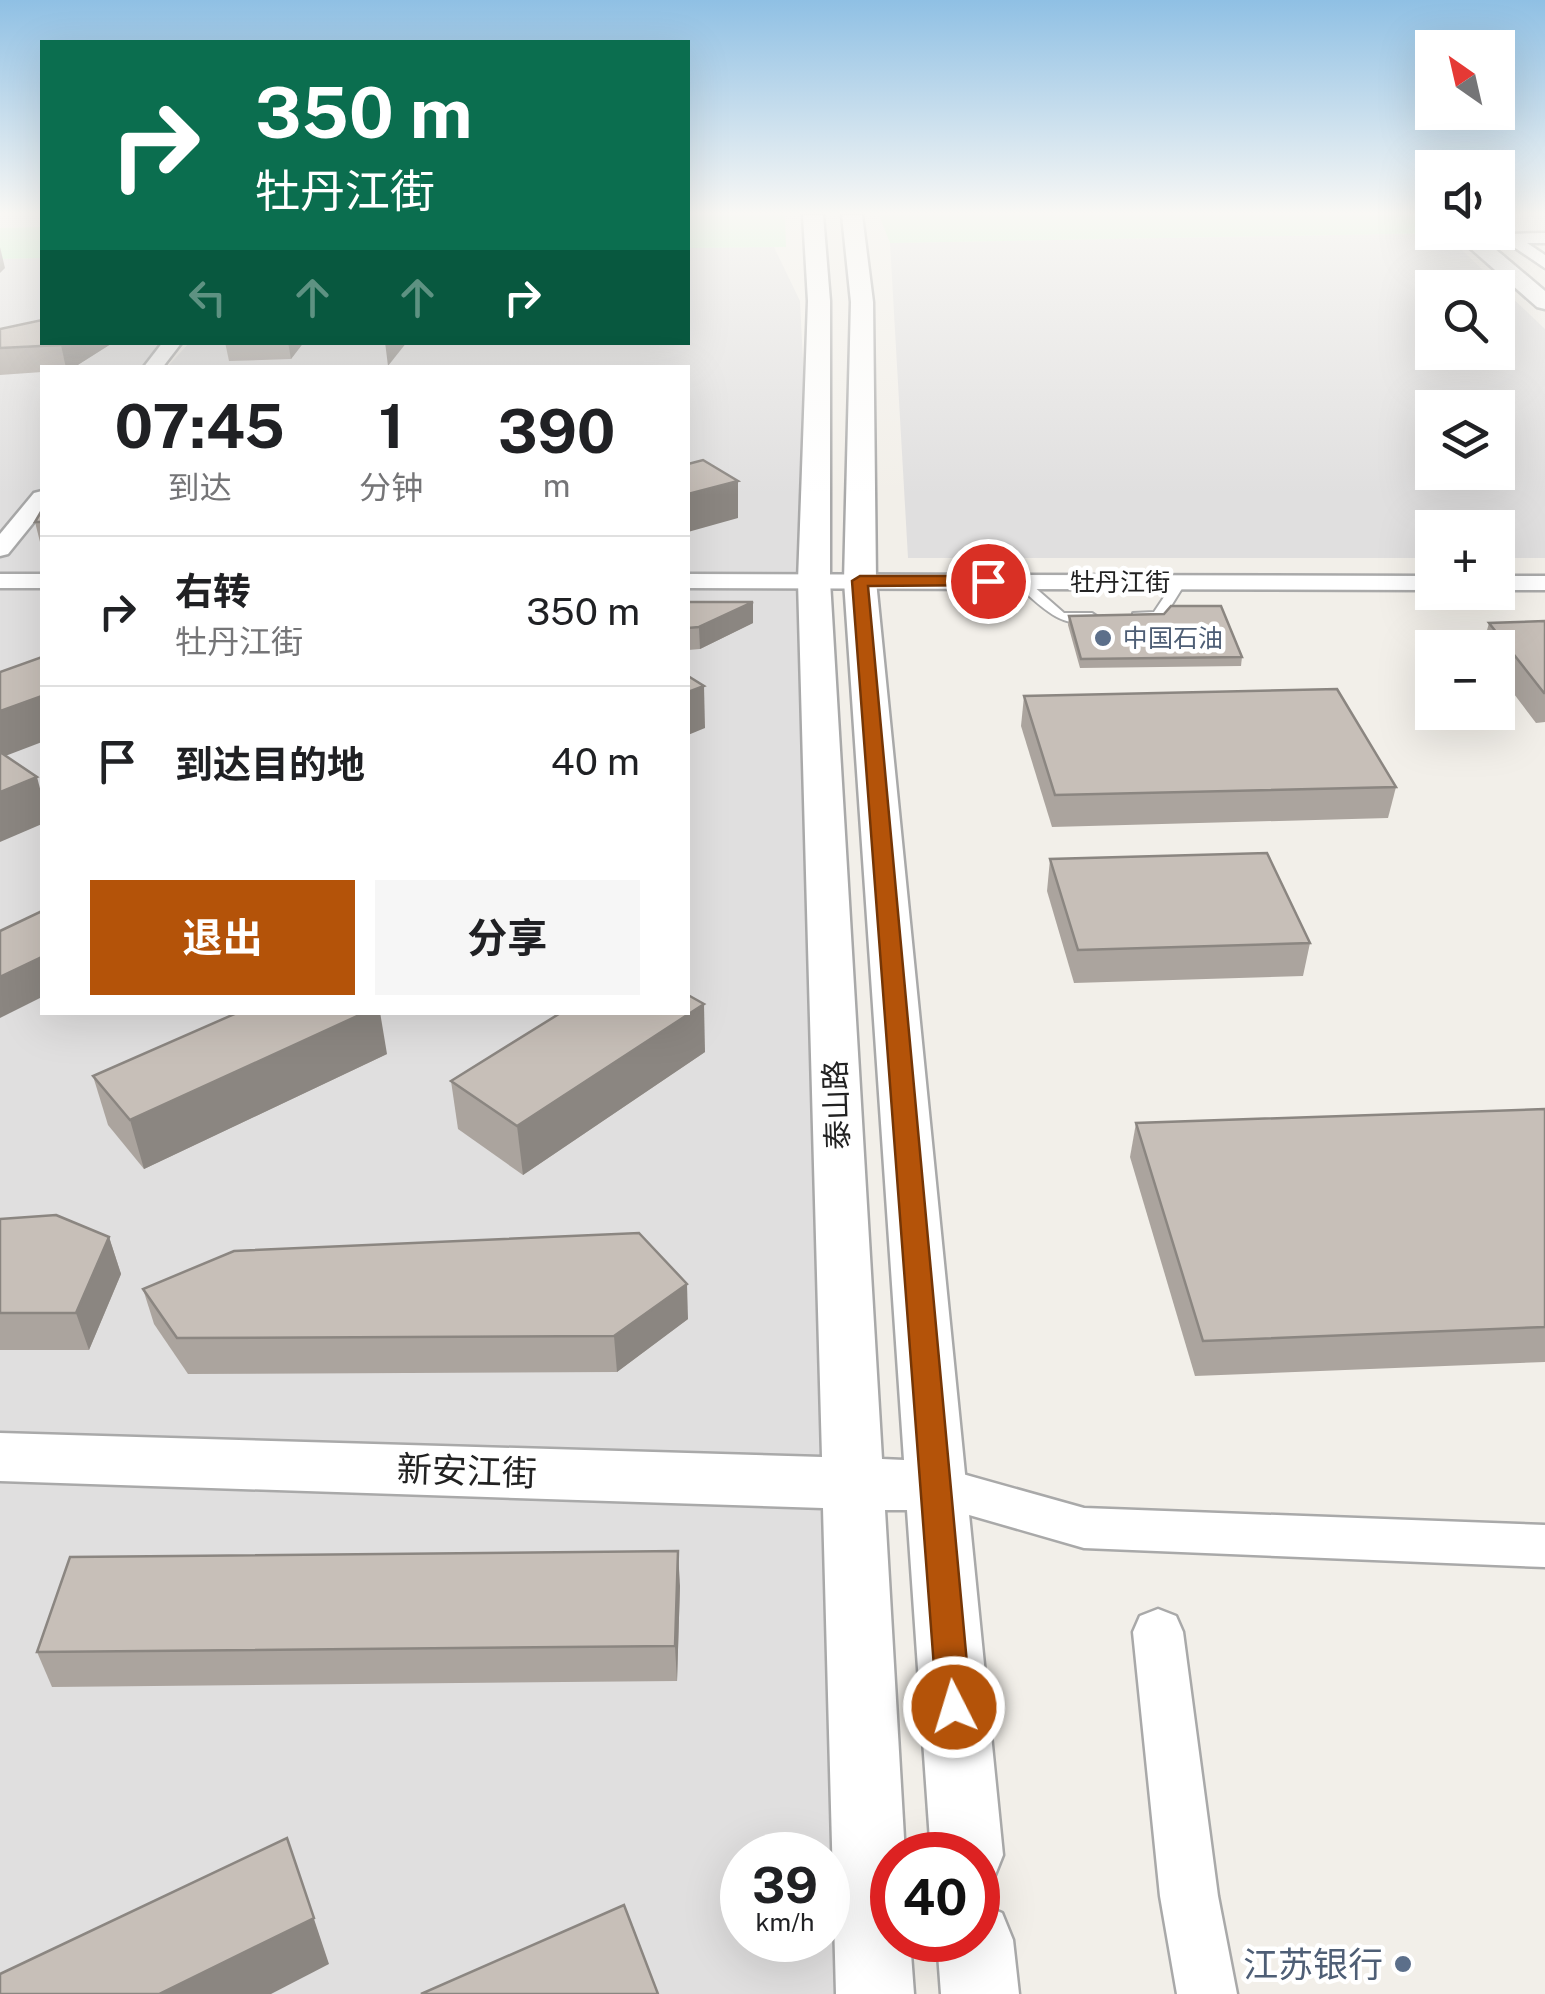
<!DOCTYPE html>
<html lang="zh">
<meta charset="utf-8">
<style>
:root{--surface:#fff;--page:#f6f6f6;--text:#202124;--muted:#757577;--line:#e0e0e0;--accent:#b45309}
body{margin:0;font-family:"Public Sans","Noto Sans SC",sans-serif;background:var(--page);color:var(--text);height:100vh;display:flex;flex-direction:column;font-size:38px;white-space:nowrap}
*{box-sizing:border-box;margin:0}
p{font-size:32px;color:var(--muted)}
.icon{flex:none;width:55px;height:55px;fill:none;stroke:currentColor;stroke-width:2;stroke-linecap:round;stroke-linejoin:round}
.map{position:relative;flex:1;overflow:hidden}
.panel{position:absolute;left:40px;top:365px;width:650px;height:650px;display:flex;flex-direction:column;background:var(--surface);border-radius:0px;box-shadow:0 10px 40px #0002}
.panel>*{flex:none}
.hud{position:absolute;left:40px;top:40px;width:650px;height:305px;border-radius:0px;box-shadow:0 10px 40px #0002;background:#0b6e4f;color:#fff;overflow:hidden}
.needle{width:65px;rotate:326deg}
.buttons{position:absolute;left:1415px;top:30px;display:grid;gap:20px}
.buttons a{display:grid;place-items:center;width:100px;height:100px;border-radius:0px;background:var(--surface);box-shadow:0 10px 40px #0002;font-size:50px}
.speed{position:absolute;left:720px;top:1832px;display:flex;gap:20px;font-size:50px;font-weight:700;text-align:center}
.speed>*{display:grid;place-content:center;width:130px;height:130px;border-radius:50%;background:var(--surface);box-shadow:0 10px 40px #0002;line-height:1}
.speed small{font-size:25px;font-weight:400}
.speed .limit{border:15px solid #d22;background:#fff;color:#111}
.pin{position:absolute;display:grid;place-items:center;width:85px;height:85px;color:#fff;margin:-42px;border:5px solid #fff;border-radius:50%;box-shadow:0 2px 10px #0007}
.me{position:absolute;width:110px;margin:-55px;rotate:355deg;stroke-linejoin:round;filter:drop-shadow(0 0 8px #0008)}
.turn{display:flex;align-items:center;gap:35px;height:210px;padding:0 50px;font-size:45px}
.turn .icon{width:130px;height:130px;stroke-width:2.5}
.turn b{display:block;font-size:70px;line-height:85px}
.lanes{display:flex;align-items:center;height:95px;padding:0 50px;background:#0003;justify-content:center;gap:50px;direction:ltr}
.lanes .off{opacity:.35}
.eta{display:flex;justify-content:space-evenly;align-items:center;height:170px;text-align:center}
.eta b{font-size:60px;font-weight:700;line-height:70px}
.primary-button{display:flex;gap:20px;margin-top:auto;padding:20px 50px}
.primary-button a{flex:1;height:115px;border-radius:0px;background:var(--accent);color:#fff;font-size:40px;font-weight:700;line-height:115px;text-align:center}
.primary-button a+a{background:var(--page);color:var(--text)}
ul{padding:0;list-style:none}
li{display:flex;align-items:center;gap:30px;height:150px;padding:0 50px;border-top:2px solid var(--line)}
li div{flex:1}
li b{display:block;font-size:38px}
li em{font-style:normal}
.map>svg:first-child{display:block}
.residential{fill:#e0dfdf;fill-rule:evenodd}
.park{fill:#c8facc}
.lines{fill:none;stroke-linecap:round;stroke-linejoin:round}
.service-casing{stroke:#a9a9a9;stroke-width:4}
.minor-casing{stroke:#a9a9a9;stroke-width:5}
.tertiary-casing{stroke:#a9a9a9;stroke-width:5}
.service{fill:#fff;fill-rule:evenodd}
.minor{fill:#fff;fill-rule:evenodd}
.tertiary{fill:#fff;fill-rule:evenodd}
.wall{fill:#aba49e}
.shaded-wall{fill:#8b8681}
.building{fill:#c7bfb8;stroke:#8b8681;stroke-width:2.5}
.route{fill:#b45309;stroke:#753606;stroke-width:2.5}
.service-dot{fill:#5c6f8a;stroke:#fff;stroke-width:4}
.labels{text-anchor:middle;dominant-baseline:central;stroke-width:9;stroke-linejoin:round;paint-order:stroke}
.far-street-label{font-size:25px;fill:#222;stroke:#fff}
.far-service-label{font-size:25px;fill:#4e5e75;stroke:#fff;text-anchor:start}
.street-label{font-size:30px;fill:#222;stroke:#fff}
.near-street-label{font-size:35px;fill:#222;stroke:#fff}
.near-service-label{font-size:35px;fill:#4e5e75;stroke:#fff;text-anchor:end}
</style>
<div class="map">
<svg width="1545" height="1994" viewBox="0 0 1545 1994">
<rect width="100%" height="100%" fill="#f2efe9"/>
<g class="residential">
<path d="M1444 233 1545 329V558H1498V528H1432V558H908L890 243ZM1432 288H1498V352H1432ZM1432 408H1498V472H1432Z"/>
<path d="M774 247 800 301 814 581 843 1994H0V551L42 504V1012H688V368L167 367 190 342H688V248ZM742 1855H828V1940H742Z"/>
<polygon points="42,258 42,342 164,343 144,367 42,368 42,494 0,547 0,259"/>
</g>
<g class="park">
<polygon points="688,215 785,215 786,247 688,248"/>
<polygon points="879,215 1420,215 1432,225 1432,232 1444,233 890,243"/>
<polygon points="42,227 42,258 0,259 0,228"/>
</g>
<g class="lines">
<defs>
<g id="service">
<path d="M1016 578H1024L1064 613H1092L1098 617C1066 636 1039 604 1016 584Z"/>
<polygon points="1176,579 1186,582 1163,619 1133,619 1133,613 1154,612"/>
</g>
<g id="minor">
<polygon points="1545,233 1545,243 1527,243 1545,255 1545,268 1502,239 1510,234"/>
<polygon points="163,342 182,342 162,368 143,368"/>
<polygon points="42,491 42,512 8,554 0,556 0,534 34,493"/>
<rect x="0" y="574" width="42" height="14"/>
<polygon points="688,574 1432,576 1432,590 688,588"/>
<rect x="1498" y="576" width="47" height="14"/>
<polygon points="934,1466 1084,1508 1545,1525 1545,1567 1084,1548 917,1500 910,1486 917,1472"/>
<polygon points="1158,1609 1176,1616 1183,1632 1218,1896 1237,1994 1177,1994 1160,1896 1133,1632 1140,1616"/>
</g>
<g id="tertiary">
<polygon points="803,215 823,215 830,301 830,581 882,1459 904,1460 844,581 851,302 842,215 862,215 873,302 876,581 1003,1855 993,1880 978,1887 978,1855 931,1855 907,1510 885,1510 905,1855 892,1855 892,1940 910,1940 914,1994 836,1994 823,1508 0,1481 0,1433 822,1457 798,581 808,301"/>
<polygon points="1452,232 1475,232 1545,291 1545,309 1537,307"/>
<polygon points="978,1903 1002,1913 1013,1940 1019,1994 941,1994 937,1940 978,1940"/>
</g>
</defs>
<use href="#service" class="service-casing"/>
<use href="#minor" class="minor-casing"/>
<use href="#tertiary" class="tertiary-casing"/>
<use href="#service" class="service"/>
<use href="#minor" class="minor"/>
<use href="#tertiary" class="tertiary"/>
</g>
<g class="wall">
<polygon points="0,329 42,342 114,342 73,368 42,368 42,372 0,375"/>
<polygon points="225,342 304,342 291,359 229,361"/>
<polygon points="42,510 42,550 35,522"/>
<polygon points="688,602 753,623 700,649 688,650"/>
<polygon points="1164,614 1242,657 1241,666 1080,668 1068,625 1069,616"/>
<polygon points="1545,621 1545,722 1536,723 1498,673 1498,648 1482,648 1489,623"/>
<polygon points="1024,696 1396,787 1388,818 1052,827 1021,726"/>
<polygon points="1050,859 1310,943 1303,976 1074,983 1047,891"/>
<polygon points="705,1052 523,1175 458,1129 451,1081"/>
<polygon points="387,1054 144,1169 108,1125 93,1076"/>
<polygon points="1545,1109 1545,1362 1195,1376 1130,1157 1136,1123"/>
<polygon points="0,1219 109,1237 121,1274 89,1350 0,1350"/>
<polygon points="143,1289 688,1319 617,1372 188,1374 154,1324"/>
<polygon points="680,1586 677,1681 52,1687 37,1652"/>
</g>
<g class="shaded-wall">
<polygon points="0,247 5,268 0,273"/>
<polygon points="65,342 114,342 73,368 66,368 61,345"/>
<polygon points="288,342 304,342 291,359"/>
<polygon points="385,342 407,342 388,366"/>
<polygon points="738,481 738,518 688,532 688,494"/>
<polygon points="753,602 753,623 700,649 699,627"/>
<polygon points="704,686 705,728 688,735 688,692"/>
<polygon points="42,696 42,742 0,758 0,711"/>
<polygon points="37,777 42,796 42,824 0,842 0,792"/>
<polygon points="42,957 42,997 0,1018 0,977"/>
<polygon points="704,1004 705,1052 523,1175 517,1126"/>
<polygon points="366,1012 380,1012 387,1054 144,1169 130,1120"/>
<polygon points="109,1237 121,1274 89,1350 76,1313"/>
<polygon points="687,1284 688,1319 617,1372 614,1336"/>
<polygon points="678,1551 680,1586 677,1681 675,1646"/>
<polygon points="287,1838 329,1964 271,1994 159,1994"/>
</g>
<g class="building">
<polygon points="42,320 42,342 65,342 61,345 0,348 0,329"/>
<polygon points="703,460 738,481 688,494 688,464"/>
<polygon points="42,510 42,522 35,522"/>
<polygon points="688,602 753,602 699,627 688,628"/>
<polygon points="1171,606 1221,606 1242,657 1081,659 1069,616 1164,614"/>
<polygon points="1545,621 1545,693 1544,693 1489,623"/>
<polygon points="42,657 42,696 0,711 0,672"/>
<polygon points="688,676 704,686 688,692"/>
<polygon points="1337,689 1396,787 1055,795 1024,696"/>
<polygon points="0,752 37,777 0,792"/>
<polygon points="1267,853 1310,943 1078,950 1050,859"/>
<polygon points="42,911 42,957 0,977 0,931"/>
<polygon points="688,995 704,1004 517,1126 451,1081 562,1012 688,1012"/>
<polygon points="239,1012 366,1012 130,1120 93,1076"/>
<polygon points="1545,1109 1545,1327 1203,1341 1136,1123"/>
<polygon points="56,1215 109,1237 76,1313 0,1313 0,1219"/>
<polygon points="639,1233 687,1284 614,1336 177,1338 143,1289 234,1251"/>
<polygon points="678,1551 675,1646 37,1652 70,1557"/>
<polygon points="287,1838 314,1918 159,1994 0,1994 0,1974"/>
<polygon points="624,1905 658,1994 421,1994"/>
</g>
<linearGradient id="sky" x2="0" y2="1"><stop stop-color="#8fc0e4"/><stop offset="0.43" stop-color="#f9f8f5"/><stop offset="1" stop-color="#f9f8f5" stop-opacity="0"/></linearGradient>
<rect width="1545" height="495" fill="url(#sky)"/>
<polygon class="route" points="988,576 994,578 994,585 868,586 971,1707 966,1719 954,1723 942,1719 937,1707 852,581 860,576"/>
<g class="service-dot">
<circle cx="1103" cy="638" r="10"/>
<circle cx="1403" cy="1964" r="10"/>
</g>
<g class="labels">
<g class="far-street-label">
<text x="1120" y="582">牡丹江街</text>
</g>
<g class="far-service-label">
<text x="1123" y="638">中国石油</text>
</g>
<g class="street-label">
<text transform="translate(836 1105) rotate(-92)">泰山路</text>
</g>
<g class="near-street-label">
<text transform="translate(467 1471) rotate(2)">新安江街</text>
</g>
<g class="near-service-label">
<text x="1383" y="1964">江苏银行</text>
</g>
</g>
</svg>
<div class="buttons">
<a><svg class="needle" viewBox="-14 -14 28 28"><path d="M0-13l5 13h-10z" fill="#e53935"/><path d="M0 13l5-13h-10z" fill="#757577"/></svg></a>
<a><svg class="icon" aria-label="sound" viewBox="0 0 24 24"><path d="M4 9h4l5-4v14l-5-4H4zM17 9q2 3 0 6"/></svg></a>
<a><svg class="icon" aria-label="search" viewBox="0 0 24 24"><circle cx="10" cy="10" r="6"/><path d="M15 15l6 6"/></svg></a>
<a><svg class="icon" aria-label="layers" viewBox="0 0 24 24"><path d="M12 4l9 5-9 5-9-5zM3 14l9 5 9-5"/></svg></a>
<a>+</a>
<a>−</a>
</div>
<div class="speed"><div>39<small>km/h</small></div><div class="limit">40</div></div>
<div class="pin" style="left:988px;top:581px;background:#d93025"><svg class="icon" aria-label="arrive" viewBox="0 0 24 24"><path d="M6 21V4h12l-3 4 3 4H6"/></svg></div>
<svg class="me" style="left:954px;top:1707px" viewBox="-20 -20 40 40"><circle r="17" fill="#b45309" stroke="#fff" stroke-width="3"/><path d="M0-11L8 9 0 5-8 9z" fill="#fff"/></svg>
<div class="hud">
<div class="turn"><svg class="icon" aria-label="right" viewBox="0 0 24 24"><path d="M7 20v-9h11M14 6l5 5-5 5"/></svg><div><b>350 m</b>牡丹江街</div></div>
<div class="lanes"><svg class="icon off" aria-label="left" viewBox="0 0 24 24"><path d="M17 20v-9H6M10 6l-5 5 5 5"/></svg><svg class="icon off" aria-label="ahead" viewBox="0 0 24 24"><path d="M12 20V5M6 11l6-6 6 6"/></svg><svg class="icon off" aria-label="ahead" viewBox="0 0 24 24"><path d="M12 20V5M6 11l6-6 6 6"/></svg><svg class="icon" aria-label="right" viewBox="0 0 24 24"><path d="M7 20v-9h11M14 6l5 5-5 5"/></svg></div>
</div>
<section class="panel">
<div class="eta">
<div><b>07:45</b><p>到达</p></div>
<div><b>1</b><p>分钟</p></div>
<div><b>390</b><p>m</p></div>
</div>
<ul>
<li><svg class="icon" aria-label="right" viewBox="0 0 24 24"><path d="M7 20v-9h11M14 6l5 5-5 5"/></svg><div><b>右转</b><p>牡丹江街</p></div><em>350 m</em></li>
<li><svg class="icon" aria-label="arrive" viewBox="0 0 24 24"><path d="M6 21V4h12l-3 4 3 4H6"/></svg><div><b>到达目的地</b></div><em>40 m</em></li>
</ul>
<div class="primary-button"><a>退出</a><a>分享</a></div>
</section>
</div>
